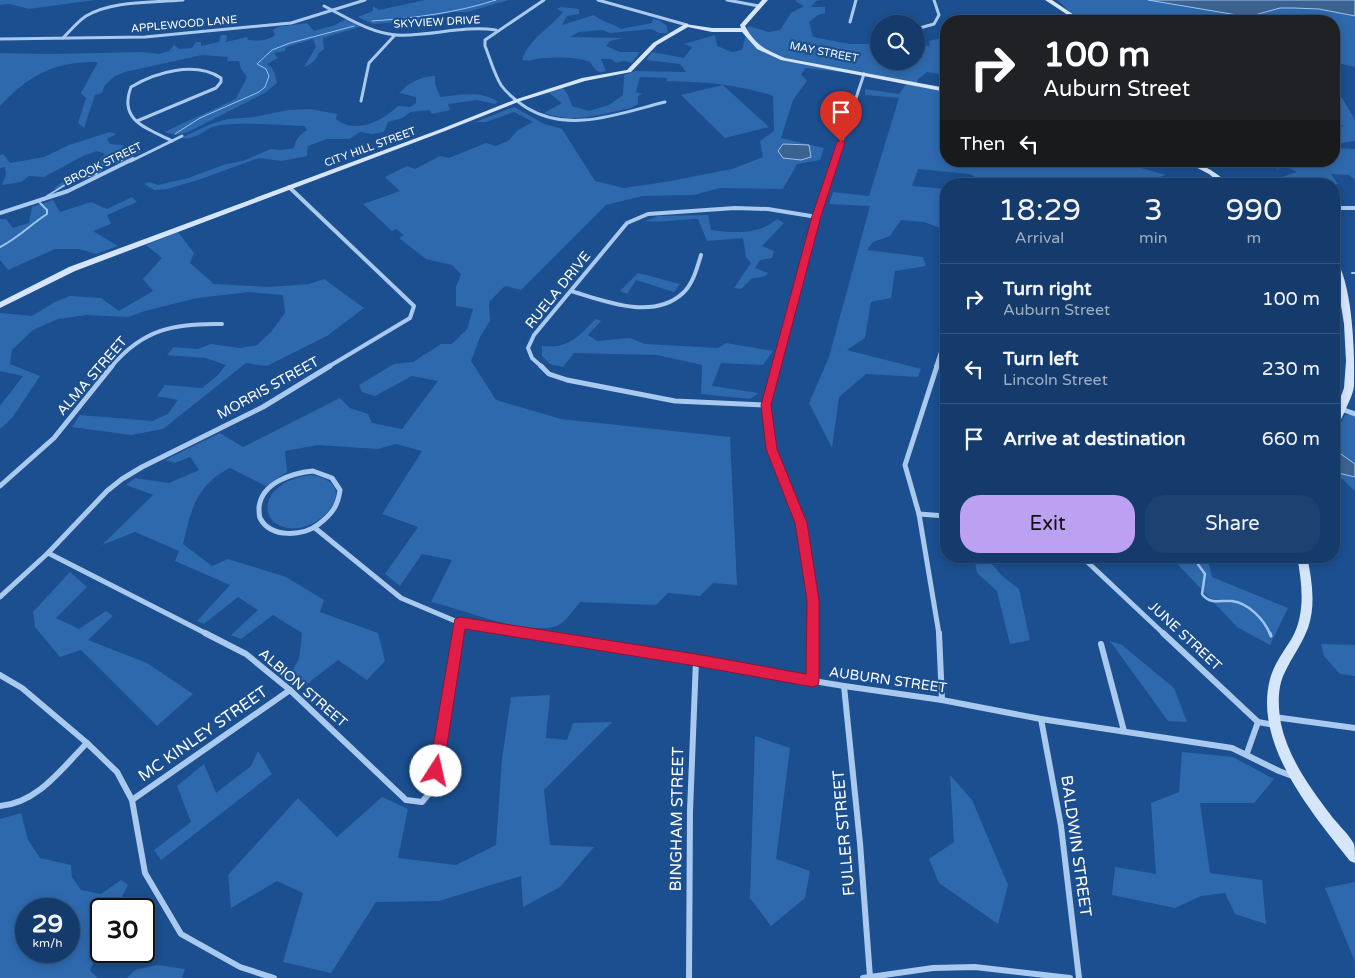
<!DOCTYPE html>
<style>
:root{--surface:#143b6b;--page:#1d4271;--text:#f1f3f6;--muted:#9dadc1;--line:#33557e;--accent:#bca0f2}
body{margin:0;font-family:"Varela Round",sans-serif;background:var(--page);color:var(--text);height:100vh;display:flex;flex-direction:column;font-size:19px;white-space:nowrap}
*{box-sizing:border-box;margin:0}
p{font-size:16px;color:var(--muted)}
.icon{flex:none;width:28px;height:28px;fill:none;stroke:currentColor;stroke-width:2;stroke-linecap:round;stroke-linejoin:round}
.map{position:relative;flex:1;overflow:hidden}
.details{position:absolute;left:940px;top:178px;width:400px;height:385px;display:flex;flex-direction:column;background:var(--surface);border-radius:20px;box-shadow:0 2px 8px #0003,0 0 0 1px var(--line)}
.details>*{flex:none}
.hud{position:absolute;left:940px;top:15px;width:400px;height:152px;border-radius:20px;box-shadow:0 2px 8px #0003,0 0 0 1px var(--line);background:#202124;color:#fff;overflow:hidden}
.fabs{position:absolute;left:870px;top:15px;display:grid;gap:10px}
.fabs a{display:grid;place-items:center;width:55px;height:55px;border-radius:50%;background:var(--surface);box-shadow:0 2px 8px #0003,0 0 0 1px var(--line);font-size:25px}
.speed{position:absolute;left:15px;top:898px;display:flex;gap:10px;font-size:25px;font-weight:700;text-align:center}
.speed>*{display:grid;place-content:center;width:65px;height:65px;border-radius:50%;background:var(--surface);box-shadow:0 2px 8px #0003,0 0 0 1px var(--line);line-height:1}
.speed small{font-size:12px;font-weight:400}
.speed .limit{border:2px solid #111;border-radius:8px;background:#fff;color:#111}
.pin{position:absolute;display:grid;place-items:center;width:42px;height:42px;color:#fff;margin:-51px -21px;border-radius:50% 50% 50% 0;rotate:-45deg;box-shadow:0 0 5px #0007}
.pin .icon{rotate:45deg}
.me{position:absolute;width:55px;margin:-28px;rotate:10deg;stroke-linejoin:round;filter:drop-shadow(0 0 4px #0008)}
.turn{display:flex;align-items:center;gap:18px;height:105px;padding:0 20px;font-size:22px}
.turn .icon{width:65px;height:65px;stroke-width:2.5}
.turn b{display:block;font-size:35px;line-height:42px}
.then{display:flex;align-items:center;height:48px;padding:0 20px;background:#0003;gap:10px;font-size:19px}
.eta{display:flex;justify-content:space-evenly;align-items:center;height:85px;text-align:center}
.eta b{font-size:30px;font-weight:600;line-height:35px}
.cta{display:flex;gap:10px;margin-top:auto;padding:10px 20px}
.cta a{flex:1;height:58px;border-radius:20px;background:var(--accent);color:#111;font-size:20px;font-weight:600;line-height:58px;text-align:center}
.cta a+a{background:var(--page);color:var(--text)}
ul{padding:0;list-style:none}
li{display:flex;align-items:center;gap:15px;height:70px;padding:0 20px;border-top:1px solid var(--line)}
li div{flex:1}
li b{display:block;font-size:19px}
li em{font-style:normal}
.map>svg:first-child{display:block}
.green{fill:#2e69ad;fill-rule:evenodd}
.water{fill:#3c6290;stroke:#9cc4f0}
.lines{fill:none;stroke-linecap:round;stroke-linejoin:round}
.stream-far3{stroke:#9cc4f0;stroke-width:1}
.stream-far2{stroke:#9cc4f0;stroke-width:2}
.stream-far1{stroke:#9cc4f0;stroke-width:2.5}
.stream{stroke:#9cc4f0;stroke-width:3}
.street-far3{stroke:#a9c9ee;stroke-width:3}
.street-far2{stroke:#a9c9ee;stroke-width:4}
.street-far1{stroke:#a9c9ee;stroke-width:5}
.street{stroke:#a9c9ee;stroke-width:6}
.secondary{fill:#d6e6fa;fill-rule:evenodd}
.route{fill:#e11d48;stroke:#92132f}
.labels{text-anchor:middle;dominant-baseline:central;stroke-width:4.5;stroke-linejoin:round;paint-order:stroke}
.far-street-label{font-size:11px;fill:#fff;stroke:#1b4f8f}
.street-label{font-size:14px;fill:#fff;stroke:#1b4f8f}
.near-street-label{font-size:16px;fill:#fff;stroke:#1b4f8f}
</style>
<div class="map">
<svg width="1355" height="978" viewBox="0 0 1355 978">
<rect width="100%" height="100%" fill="#1b4f8f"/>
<g class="green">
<polygon points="0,0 95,0 29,9 9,4 0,5"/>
<polygon points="425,0 509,0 467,12 453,12 409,21 373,24 358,17 373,11 373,6 379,10"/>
<path d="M797 0H821L816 1 811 7H825V13L818 15 809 22 813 37 850 44H879V61H916V45L930 46 929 41 946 37V75L927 72 918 79 916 86 946 92V161H1117L1166 175 1138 184H979L977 178 970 174 918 169 912 186 946 189V230L924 222 901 220 890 236 873 242 867 250 923 257 926 266 895 271 891 298 871 302 865 338 847 350 921 369 918 377 866 374 839 397 832 448 809 403 829 357 870 206 829 204 833 192 869 196 899 98 865 95V89L899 94 906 84 856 74 806 68 801 74 807 81 793 100 781 138 824 148 820 160 797 164 783 189 720 188 694 195 642 196 606 205 521 290 505 286 489 302 490 321 480 337 471 361 496 400 561 419 730 437 737 585 713 583 700 596 668 593 656 605 580 602C574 609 569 617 562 623 537 641 460 608 431 602L452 560 422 554 400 586 385 574 418 527 382 514 422 451 396 444 378 449 318 445 285 451 287 472 266 486 230 468C196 485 191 510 183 544L212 566 228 559 286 577 324 600 320 612 378 633 385 661 367 680 338 660 302 688 288 678 299 659 302 633 273 615 241 639 231 635 258 610 238 597 204 624 197 621 230 585 175 561 179 551 135 532 102 545 153 495 126 485 135 478 169 483 199 470 190 457 175 463 165 460 220 433 243 447 340 398 350 408 368 414 372 423 402 429 438 381 412 376 375 396 362 392 359 385 394 364 413 362 441 344H452L467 329 473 309 456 306V287L461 274 452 265 426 259 399 238 404 235 396 229 392 231 363 204 400 191 385 177 407 166 415 169 440 156 449 158 486 143 496 146 508 141 518 130 533 122 514 112 486 122H475L514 107 544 124 562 129 595 181 624 188 665 182 732 169 763 157 760 141 774 131 773 96C737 84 705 82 666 81L667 78 640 77 636 92 642 94 638 96V104L631 108C600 114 575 124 544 113L562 103 549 93 563 88 568 95 572 106 589 111 609 105 623 95 624 75 635 71 686 72 680 64 646 60 652 52 684 58 692 47 684 44 715 35 717 46 732 52 742 50 748 26 769 32 780 30 791 13 804 6 795 1Z"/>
<polygon points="1058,0 1355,0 1355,67 1334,62 1334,21 1087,21 1070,12"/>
<path d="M561 7 579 9V14L567 16 562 25 594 15C602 22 612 23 621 29L652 23 653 19 659 20 667 26 668 33H659L651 29 610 33 602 30 579 32 570 37 624 38 610 41 606 46 620 52H640L632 63 624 61 616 63 611 59H601L606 71C597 74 595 69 590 62 577 57 560 57 545 58 536 58 531 62 522 60 528 40 550 28 563 12L557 9Z"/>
<path d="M346 19 362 26 323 38 324 49 318 54C317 60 310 65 304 67L316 47 313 39 286 47 285 51 274 53 278 58 267 64C275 69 275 75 277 83L265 93 188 132 176 135 164 132 236 99 247 77 241 69 239 61H227L228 57 202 55 125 72 115 76 105 85 102 93 95 95 84 128 78 123 86 98 81 93 98 62C55 61 29 75 0 106V53L49 54 141 52 159 54 169 51 174 45 179 49 192 48 196 42H201V46L219 42 221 35H227L226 42 247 37 248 40C256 41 269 41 275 35L273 30 278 27 307 23 314 31 335 25Z"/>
<path d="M435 76V83L440 97C459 95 482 90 498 102L495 104 477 100 448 104 450 110 432 114 429 110 411 112 402 118 388 122 384 132 372 134 360 132 349 139H327L308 146 307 156 282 161 259 158 201 179 167 189 154 190 144 184 149 182 158 185 188 178 226 164 243 161 271 149 282 150 294 148C296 138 299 136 307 130L305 126C277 125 248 122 220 125 205 127 197 141 181 138L211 124 228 119 254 117 288 110 310 109 337 114 336 119C355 135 382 121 398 106L410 107 416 103V97L399 93C410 82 419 77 435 76Z"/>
<polygon points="723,85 769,127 725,138 681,95"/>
<polygon points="1334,90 1342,98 1355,120 1355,141 1334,144 1334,128 1344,126 1334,123"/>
<path d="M110 132 116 134 107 139 110 144 123 145 122 149 140 150 141 152 118 164H108C96 180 91 175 76 181 65 184 66 190 53 189L69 177 83 175 99 165 98 161 105 154 97 151 83 156 44 177 29 176 21 182 2 185 6 174 5 167 0 168V155L3 154 10 163 44 157 69 145Z"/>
<polygon points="1334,148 1355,149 1355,180 1349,175 1331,174 1338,184 1277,184 1273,180 1297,172 1282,164 1278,169 1267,164 1247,168 1213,166 1210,161 1241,161 1243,163 1334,161"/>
<polygon points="132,197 137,202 107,215 111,224 93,231 118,246 96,254 79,249 55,249 8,270 0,260 0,219 6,219 13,228 29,223 32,207 53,200 60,212 91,202 107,209"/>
<path d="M708 215 711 230C733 233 759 235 777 219L784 223 762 246 774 251 772 258 760 260 755 268 768 273 765 276 751 279 741 289 734 288 751 263 746 257 743 238 707 241 698 219C681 219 660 223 645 221L658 216Z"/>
<polygon points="178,232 194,253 190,263 214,284 269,287 309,284 324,279 364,308 327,336 267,366 246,363 163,429 131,435 72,427 80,415 152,421 168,414 178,400 157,396 165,385 202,388 218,375 226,365 205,358 167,355 174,347 198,349 211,344 240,348 257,345 271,332 285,313 283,295 249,292 197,298 145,311 128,317 87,315 58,319 33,330 12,350 10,364 40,376 12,418 0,429 0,406 23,376 0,371 0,313 32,316 55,302 70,296 101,298 119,311 153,291 143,279 162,258 146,245"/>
<polygon points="638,273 680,284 674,292 636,280 627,294 620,291"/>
<path d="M596 319 601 321 588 335 597 341 630 338 645 344 718 348 726 343 773 351 763 365 721 363 712 386 759 393 750 399 701 394 702 365 657 355 574 353 563 367 550 364 542 356V346C570 349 578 336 596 319Z"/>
<polygon points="1345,415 1355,415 1355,463 1350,466 1355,469 1355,491 1339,476 1334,474 1334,438"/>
<path d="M311 475C363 483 323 533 288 528 264 524 261 501 279 487 289 479 299 477 311 475Z"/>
<polygon points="974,556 985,556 1002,576 1019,589 1030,640 1010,644 997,591 977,573"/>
<polygon points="1170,556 1207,556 1212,577 1288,608 1270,645 1237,627"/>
<polygon points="70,572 87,587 56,618 79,629 106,611 113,616 88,640 147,663 193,694 157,726 81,650 60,657 35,627 33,612"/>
<polygon points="1110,641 1122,645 1174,688 1187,722 1168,721"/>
<polygon points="1321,644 1355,645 1355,676 1340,674 1324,656"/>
<polygon points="550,695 546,738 567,740 573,723 612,722 544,790 550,845 594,847 560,887 523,907 521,876 439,901 376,902 331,973 283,962 303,893 277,881 231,908 228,875 298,798 337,837 382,797 408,809 398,858 456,865 496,845 502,759 511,697"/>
<polygon points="755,736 790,748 776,859 810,871 805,898 771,926 750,898"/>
<polygon points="258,751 272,774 161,860 154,850 191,822 177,786 204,764 216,793 251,766"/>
<polygon points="1182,752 1233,757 1274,779 1254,803 1200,803 1210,873 1262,880 1266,924 1235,914 1225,893 1201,896 1175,908 1112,895 1115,867 1156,874 1151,803 1179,792"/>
<polygon points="950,775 972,800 1008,885 998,924 939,883 929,859 954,842"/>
<path d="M21 813 28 840 40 858 71 865 72 877 81 890 101 894 121 880 128 885 116 909H101V940L90 971 98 978H0V819ZM26 909H69V951H26Z"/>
<polygon points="1355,882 1355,962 1325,888"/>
<polygon points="157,965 185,969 182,978 127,978 135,970"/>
</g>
<g class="water">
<polygon points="1148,0 1355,0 1355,16 1319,9 1294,8 1280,8 1251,16 1237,15"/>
<polygon points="783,144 809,145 811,157 801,160 783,158 778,151"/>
<polygon points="1338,452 1355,464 1355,477 1334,472 1334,454"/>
</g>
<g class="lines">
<g class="stream-far3">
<path d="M372 21C414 18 456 13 496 0"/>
<polyline points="175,134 200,118 259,92 265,87 269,76 266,69 257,64 272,50 290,43 354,26"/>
<polyline points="121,161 140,151"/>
</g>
<g class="stream-far2">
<polyline points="47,196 73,180 96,174 108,162 123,159"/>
<path d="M0 247C18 238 30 225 47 214V210L40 203"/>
<polyline points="1352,273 1355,273"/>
</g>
<path class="stream-far1" d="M1192 556 1205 574 1202 594C1210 605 1220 600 1232 601 1248 603 1264 619 1270 634"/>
<polyline class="stream" points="1270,633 1271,636"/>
<g class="street-far3">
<path d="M544 0 485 40V46C490 58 494 74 501 85 508 95 518 102 527 108 570 134 620 113 665 102"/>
<polyline points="598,0 687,25"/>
<polyline points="727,0 759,6"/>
<path d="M324 6C346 17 370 33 396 35 429 37 462 25 496 30"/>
<polyline points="850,22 856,0"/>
<polyline points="916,29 934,24 939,15 934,0"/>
<path d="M63 38C70 31 77 22 86 16 113 0 152 3 183 0"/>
<polyline points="0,39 145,37 291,23 365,0"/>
<polyline points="361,101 369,63 395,35"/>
<path d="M137 121 216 88 221 82V78C195 61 156 72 131 87 118 121 147 128 172 141"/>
<polyline points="131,161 182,136"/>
<polyline points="835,161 864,74"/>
</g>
<g class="street-far2">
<polyline points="289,187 414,306 410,318 328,367"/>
<polyline points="1334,208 1355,208"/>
<polyline points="0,213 68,191 133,159"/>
<path d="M571 291C604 301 653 321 683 293 693 284 697 268 701 255"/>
<path d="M111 367C143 329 174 323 222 324"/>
<polyline points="542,367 532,358 528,348 534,335 627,223 648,214 735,208 768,209 817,217"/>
<polyline points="776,367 817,217 836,159"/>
<polyline points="936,367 946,337"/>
</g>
<g class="street-far1">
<polyline points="541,366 549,374 567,380 675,401 766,405"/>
<polyline points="777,366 766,405 772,449 801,523 813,600 813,634"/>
<polyline points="937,366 905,465 919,514 939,634"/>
<polyline points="1341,409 1355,414"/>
<path d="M313 471 332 478 340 490C338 506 332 514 319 524 304 536 271 539 260 518 259 515 259 511 259 507 262 482 293 473 313 471Z"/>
<polyline points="0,486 54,438 112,366"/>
<polyline points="919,514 946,516"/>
<polyline points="315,528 401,598 460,623 532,634"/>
<polyline points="48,553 207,634"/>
<polyline points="1081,556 1164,634"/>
<polyline points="0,597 48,553 107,491 122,479 142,467 263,407 330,366"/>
<polyline points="458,634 460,623"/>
</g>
<g class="street">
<polyline points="205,633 246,654 290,690 406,800 422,802 432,790 458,633"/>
<polyline points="524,633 844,686 942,700 1041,719 1232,748 1279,771 1295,777"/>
<polyline points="813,633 813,681"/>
<polyline points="939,633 942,700"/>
<polyline points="1163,633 1258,722 1275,725"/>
<polyline points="1101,644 1124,731"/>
<polyline points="0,675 22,688 87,743 117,772 132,800 145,873 181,934 240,967 274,978"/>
<polyline points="844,686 860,843 870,977"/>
<polyline points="1274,717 1355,728"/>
<polyline points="1041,719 1061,826 1079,978"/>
<polyline points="1247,753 1258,722"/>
<polyline points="132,800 290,690"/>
<path d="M0 806C38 803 62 768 87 743"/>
<polyline points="689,978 690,811 696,660"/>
<polyline points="863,978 933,968 975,967 1070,978"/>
</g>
<g class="secondary">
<path d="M762 0H768L745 26C756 46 765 49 785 58L946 88V92L781 60 757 49 742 32H712L688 27 657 45 631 72 585 81 518 102 445 131 75 271 0 308V302L69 267 441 129 514 100 582 78 627 70 653 43 685 24 712 28H741L740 25Z"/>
<polygon points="1045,0 1052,0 1083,21 1077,21"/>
<path d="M1184 161C1200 161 1217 173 1229 184H1221L1209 174Z"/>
<path d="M1334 261H1337C1353 289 1355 355 1354 386 1353 395 1348 403 1345 411 1342 417 1340 424 1334 426V415L1344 388 1346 361 1344 324 1338 287 1334 271Z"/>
<path d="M1297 556H1307C1312 580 1316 605 1308 628 1302 644 1292 657 1285 672 1277 687 1278 708 1281 724 1288 757 1310 788 1330 814 1337 824 1348 833 1354 844 1355 849 1355 857 1355 863L1350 861C1312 813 1253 744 1270 679 1274 664 1284 651 1292 638 1306 613 1302 583 1297 556Z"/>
</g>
</g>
<polygon class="route" points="841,140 845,142 821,216 771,405 777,449 807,523 819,600 819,681 818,685 813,687 696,666 465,629 443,771 441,776 436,778 431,776 429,771 454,623 455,619 460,617 696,654 806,674 807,600 795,523 766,449 761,405 812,216 837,142"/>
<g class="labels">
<g class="far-street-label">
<text transform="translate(437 22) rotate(-3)">SKYVIEW DRIVE</text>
<text transform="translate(184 24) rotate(-5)">APPLEWOOD LANE</text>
<text transform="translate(824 52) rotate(11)">MAY STREET</text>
<text transform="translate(370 147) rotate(-20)">CITY HILL STREET</text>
<text transform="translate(103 164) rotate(-26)">BROOK STREET</text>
</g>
<g class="street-label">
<text transform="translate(558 290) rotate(-51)">RUELA DRIVE</text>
<text transform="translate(92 376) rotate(-49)">ALMA STREET</text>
<text transform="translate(268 388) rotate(-29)">MORRIS STREET</text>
<text transform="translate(1185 636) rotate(43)">JUNE STREET</text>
<text transform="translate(888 680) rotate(8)">AUBURN STREET</text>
<text transform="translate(303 688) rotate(41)">ALBION STREET</text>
</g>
<g class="near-street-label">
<text transform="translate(203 734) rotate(-35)">MC KINLEY STREET</text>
<text transform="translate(677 819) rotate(-89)">BINGHAM STREET</text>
<text transform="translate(844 833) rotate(-95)">FULLER STREET</text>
<text transform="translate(1076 846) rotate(82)">BALDWIN STREET</text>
</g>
</g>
</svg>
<div class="fabs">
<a><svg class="icon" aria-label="search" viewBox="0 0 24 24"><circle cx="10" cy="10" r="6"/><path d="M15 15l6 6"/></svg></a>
</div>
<div class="speed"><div>29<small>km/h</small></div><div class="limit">30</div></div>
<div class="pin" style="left:841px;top:142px;background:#d93025"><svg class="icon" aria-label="arrive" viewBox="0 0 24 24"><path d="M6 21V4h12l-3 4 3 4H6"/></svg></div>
<svg class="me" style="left:436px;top:771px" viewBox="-20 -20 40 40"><circle r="19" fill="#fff"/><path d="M0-13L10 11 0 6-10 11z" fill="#e11d48"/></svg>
<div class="hud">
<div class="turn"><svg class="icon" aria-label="right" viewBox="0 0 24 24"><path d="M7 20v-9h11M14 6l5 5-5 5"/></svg><div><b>100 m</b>Auburn Street</div></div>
<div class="then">Then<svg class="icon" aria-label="left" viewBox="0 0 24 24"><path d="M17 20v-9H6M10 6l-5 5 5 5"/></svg></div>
</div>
<section class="details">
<div class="eta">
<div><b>18:29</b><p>Arrival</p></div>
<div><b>3</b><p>min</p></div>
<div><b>990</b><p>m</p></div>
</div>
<ul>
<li><svg class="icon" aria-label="right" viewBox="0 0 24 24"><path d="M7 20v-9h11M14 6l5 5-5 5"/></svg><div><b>Turn right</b><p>Auburn Street</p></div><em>100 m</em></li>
<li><svg class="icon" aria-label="left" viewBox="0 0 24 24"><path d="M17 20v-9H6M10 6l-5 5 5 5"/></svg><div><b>Turn left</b><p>Lincoln Street</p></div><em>230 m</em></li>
<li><svg class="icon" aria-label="arrive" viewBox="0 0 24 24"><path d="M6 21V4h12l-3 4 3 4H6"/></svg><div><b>Arrive at destination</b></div><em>660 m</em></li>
</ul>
<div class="cta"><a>Exit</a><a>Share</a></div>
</section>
</div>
